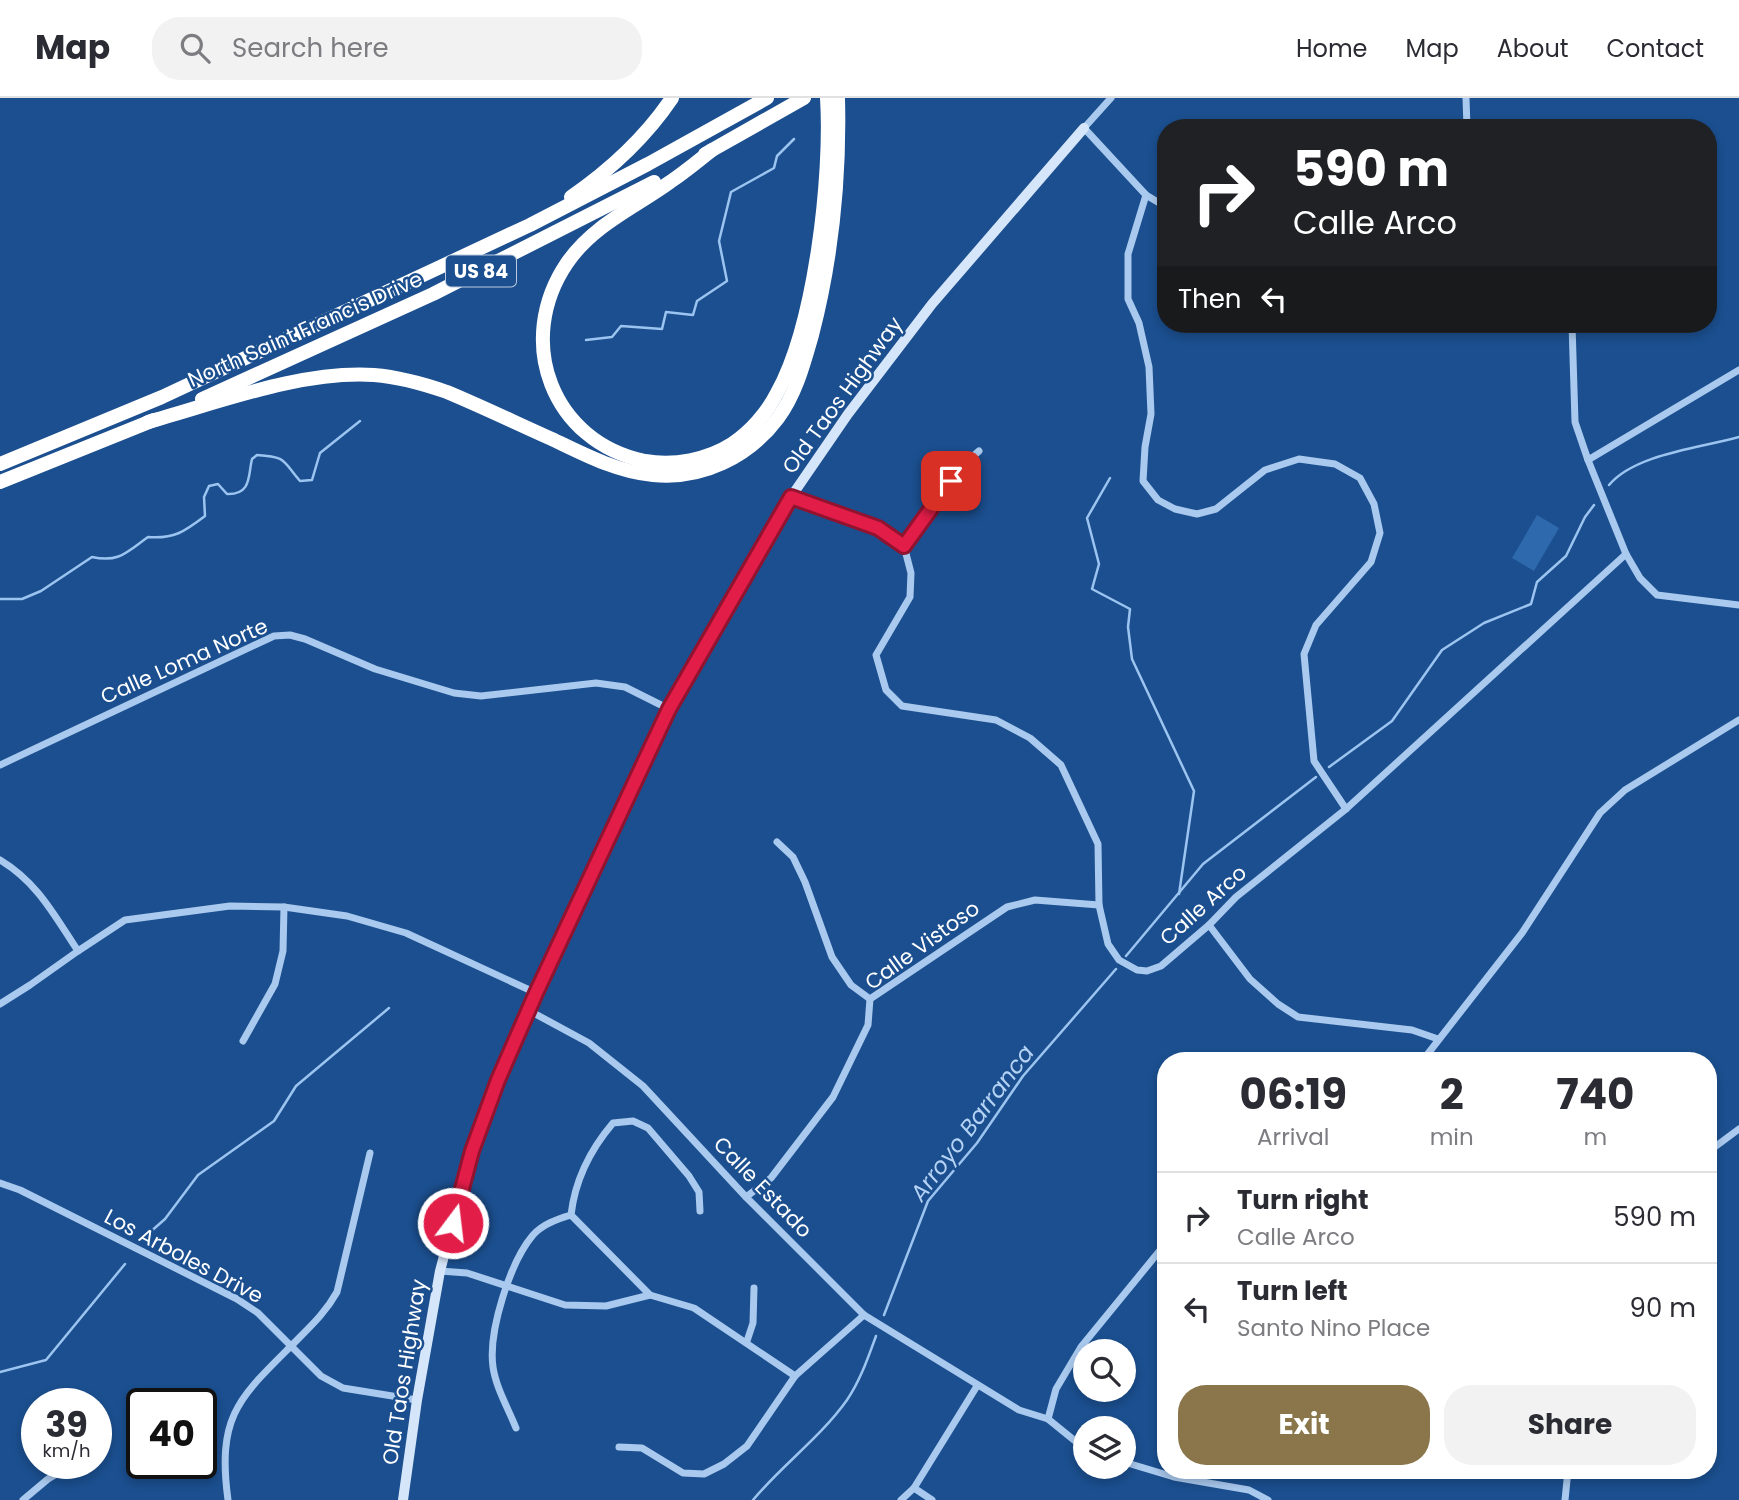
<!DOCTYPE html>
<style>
:root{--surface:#fff;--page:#f2f2f3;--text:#2b2b33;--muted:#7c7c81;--line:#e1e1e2;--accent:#8a764a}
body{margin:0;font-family:Poppins,sans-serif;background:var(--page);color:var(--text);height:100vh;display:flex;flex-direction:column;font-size:26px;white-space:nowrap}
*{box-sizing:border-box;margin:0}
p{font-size:23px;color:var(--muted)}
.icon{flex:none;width:38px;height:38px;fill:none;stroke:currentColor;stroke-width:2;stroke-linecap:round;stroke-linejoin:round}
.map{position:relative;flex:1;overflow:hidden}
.panel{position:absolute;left:1157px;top:954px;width:560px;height:427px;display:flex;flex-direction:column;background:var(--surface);border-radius:28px;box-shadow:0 4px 10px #0003}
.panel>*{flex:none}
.guide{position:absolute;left:1157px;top:21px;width:560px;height:214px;border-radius:28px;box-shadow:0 4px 10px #0003;background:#202124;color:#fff;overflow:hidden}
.controls{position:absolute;left:1073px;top:1241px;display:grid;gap:14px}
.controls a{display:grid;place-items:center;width:63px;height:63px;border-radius:50%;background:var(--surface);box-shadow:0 4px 10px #0003;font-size:35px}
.speed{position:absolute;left:21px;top:1290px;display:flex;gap:14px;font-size:35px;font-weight:700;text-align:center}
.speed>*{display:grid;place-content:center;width:91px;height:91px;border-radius:50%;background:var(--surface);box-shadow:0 4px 10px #0003;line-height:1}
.speed small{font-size:18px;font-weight:400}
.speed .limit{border:4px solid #111;border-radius:10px;background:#fff;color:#111}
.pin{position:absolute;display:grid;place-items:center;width:60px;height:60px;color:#fff;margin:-30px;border-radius:14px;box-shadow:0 4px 10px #0006}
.me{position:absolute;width:77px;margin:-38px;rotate:15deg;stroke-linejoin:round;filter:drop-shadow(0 0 5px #0008)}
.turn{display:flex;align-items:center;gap:24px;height:147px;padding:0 21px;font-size:32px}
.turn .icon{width:91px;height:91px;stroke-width:2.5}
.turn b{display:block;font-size:49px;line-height:60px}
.then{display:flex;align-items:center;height:66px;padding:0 21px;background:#0003;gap:14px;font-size:26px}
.eta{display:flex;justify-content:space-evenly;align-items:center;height:119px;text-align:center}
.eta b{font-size:42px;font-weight:700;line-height:49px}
.primary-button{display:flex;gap:14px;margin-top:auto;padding:14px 21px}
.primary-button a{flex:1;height:80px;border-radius:28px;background:var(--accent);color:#fff;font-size:28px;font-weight:700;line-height:80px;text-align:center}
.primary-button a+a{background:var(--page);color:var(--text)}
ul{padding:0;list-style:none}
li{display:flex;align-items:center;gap:21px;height:91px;padding:0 21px;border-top:2px solid var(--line)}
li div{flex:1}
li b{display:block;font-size:26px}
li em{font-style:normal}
header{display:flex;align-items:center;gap:42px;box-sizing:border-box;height:98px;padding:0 35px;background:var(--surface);border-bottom:2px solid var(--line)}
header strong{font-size:33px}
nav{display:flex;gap:38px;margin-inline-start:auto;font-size:24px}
.search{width:490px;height:63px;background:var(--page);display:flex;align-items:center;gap:18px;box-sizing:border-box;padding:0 24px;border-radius:28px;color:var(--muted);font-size:26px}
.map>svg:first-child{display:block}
.green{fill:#2e69ad}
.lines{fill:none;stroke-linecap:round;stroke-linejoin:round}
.stream{stroke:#9cc4f0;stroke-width:2.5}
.street{stroke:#a9c9ee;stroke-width:7}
.secondary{stroke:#d6e6fa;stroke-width:10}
.highway{stroke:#fff;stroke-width:14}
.route-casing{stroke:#92132f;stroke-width:18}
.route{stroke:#e11d48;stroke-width:12}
.labels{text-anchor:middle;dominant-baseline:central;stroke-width:5;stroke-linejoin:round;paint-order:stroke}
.shield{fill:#1b4f8f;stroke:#bbcadd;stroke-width:2}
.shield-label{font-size:19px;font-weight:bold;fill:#fff}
.street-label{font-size:21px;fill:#fff;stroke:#1b4f8f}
.water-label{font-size:23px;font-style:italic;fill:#b5d3f5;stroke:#1b4f8f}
</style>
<header>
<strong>Map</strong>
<div class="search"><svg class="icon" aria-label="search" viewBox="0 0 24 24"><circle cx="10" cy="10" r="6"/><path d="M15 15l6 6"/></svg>Search here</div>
<nav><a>Home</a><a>Map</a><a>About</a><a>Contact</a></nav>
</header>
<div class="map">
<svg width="1739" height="1402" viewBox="0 0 1739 1402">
<rect width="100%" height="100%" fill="#1b4f8f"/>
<polygon class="green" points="1537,417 1559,430 1534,473 1512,460"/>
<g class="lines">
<g class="stream">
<polyline points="586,242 612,239 621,228 662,231 666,214 693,217 697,203 727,183 719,143 731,94 774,70 777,58 794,41"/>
<polyline points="1110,380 1087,420 1099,466 1092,491 1130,511 1128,529 1132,561 1194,693 1179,796"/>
<path d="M1609 387C1635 356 1700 350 1739 339"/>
<path d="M0 501H22L41 493 92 459C119 465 127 454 148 439 174 441 184 434 205 418L204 399 209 388 218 386 227 396C252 397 248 377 252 361L257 357C287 359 282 362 300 383L312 382 320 355 360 323"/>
<polyline points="1329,669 1392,623 1442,552 1484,525 1531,506 1537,484 1566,458 1585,419 1594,407"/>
<polyline points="1126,858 1203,766 1316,679"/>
<polyline points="140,1143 165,1121 198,1077 274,1023 296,988 389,910"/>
<polyline points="884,1217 928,1103 977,1045 1023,978 1116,871"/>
<polyline points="0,1274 46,1262 125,1166"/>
<path d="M753 1402C782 1367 820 1340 847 1302 860 1283 868 1260 876 1238"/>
</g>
<g class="street">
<polyline points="1111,0 1084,30 1146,97 1166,109"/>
<polyline points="1466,0 1467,30"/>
<polyline points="1146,97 1128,156 1128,201 1139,225 1149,269 1151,316 1145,349 1143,383 1158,402 1175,411 1197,416 1216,411 1265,372 1299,361 1335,366 1360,380 1374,406 1380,435 1371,464 1316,527 1304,556 1314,663 1346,711"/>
<polyline points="1572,226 1575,324 1588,362 1626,456 1640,480 1657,497 1739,507"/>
<polyline points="1588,362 1739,272"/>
<polyline points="791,399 878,430 904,448 911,475 910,499 876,557 886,592 902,608 996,622 1030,640 1061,667 1098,746 1099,807 1108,846 1119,862 1137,872 1147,873 1161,868 1209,827 1236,799 1346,711 1626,456"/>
<polyline points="904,448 963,367 979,353"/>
<polyline points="0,667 274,538 290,537 305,541 375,571 454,595 481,598 596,585 625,589 669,611"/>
<polyline points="777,744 793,759 805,784 832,859 851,887 870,901"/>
<path d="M0 762C38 785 54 817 78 853"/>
<polyline points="1209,827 1250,881 1278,906 1298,919 1412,932 1438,941"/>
<polyline points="0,906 30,887 78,853 125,822 230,808 284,809 347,818 406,835 536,895"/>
<polyline points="528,912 589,945 643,988 746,1099 864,1217 1019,1312 1048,1321"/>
<polyline points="243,943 275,886 283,853 284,809"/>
<polyline points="1423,962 1522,835 1600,715 1625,692 1739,622"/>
<polyline points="1708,1054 1739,1031"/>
<polyline points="0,1085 20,1092 237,1201 258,1215 321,1278 343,1290 417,1302"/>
<polyline points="746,1099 771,1080 833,999 868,927 870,901 1007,809 1035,802 1099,807"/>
<path d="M700 1113 699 1094 689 1078 648 1030 633 1023 613 1025C590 1052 575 1082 571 1117L650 1197 694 1210 795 1278"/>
<polyline points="440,1173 467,1175 565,1207 606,1208 650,1197"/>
<polyline points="747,1243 753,1225 754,1190"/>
<path d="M516 1330C508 1310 496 1290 493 1269 488 1234 510 1164 533 1137 543 1126 557 1121 571 1117"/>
<polyline points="619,1349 642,1350 683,1375 704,1376 724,1366 747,1348 795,1278 864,1217"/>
<polyline points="1085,1351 1048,1321 1056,1291 1081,1249 1166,1145"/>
<polyline points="1124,1364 1174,1379 1249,1392 1268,1402"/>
<polyline points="914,1390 932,1402"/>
<polyline points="23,1402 48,1381 63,1372"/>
<path d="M228 1402C216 1313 242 1298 300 1239 314 1225 327 1212 337 1194L370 1055"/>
<polyline points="901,1402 914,1390 977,1288"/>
<polyline points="1565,1402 1568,1372"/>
</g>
<polyline class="secondary" points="403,1402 417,1302 440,1173 472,1053 498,982 528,912 669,611 791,399 848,316 932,206 1084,30"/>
<g class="highway">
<path d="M712 52C698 63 685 74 670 84 634 110 593 127 567 165 514 243 552 344 645 363 674 368 707 362 732 346 750 334 767 315 777 295 815 227 832 78 827 0"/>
<polyline points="705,56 804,0"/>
<path d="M571 99C610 72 645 40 672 0"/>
<polyline points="202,301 433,196 654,84"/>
<path d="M148 324C217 305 302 272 374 277 399 279 424 286 447 294 483 309 518 326 554 342 585 357 618 374 653 377 702 382 749 359 778 320 796 296 804 265 812 237 832 160 840 80 838 0"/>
<polyline points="0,366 162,299 530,127 648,66 767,0"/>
<polyline points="0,384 154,322"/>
</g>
</g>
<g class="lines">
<defs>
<polyline id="route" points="453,1125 472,1053 498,982 536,895 669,611 791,399 878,430 904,448 951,383"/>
</defs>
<use href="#route" class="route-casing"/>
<use href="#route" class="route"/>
</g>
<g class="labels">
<rect class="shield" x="446" y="157.5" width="70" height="31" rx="5"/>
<g class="shield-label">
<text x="481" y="173">US 84</text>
</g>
<g class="street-label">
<text transform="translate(305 231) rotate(-24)">North Saint Francis Drive</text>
<text transform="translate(842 297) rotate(-54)">Old Taos Highway</text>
<text transform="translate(184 563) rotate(-24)">Calle Loma Norte</text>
<text transform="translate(1203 807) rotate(-42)">Calle Arco</text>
<text transform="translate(922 847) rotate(-36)">Calle Vistoso</text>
<text transform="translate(763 1089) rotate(46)">Calle Estado</text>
<text transform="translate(184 1158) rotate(28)">Los Arboles Drive</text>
<text transform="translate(404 1274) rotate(-81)">Old Taos Highway</text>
</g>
<g class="water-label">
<text transform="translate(972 1025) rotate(-53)">Arroyo Barranca</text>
</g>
</g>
</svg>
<div class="controls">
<a><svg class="icon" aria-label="search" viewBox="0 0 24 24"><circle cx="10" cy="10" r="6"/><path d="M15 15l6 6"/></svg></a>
<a><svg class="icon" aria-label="layers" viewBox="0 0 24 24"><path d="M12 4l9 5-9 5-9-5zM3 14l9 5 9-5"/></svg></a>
</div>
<div class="speed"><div>39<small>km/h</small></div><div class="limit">40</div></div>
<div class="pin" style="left:951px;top:383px;background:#d93025"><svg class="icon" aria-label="arrive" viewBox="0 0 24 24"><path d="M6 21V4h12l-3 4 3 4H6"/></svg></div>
<svg class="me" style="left:453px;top:1125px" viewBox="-20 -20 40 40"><circle r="17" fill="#e11d48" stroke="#fff" stroke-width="3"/><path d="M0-11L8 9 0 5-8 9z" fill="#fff"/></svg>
<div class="guide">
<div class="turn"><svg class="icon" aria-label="right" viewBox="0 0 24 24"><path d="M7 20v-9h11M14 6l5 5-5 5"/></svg><div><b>590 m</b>Calle Arco</div></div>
<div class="then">Then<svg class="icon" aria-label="left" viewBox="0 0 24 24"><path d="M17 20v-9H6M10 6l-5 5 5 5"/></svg></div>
</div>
<section class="panel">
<div class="eta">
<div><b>06:19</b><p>Arrival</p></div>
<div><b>2</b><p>min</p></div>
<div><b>740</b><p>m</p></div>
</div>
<ul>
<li><svg class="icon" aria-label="right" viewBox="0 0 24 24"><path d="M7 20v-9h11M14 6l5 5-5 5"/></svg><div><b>Turn right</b><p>Calle Arco</p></div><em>590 m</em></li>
<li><svg class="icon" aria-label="left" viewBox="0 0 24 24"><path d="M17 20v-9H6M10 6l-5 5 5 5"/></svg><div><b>Turn left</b><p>Santo Nino Place</p></div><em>90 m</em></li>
</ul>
<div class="primary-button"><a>Exit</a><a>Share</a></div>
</section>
</div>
